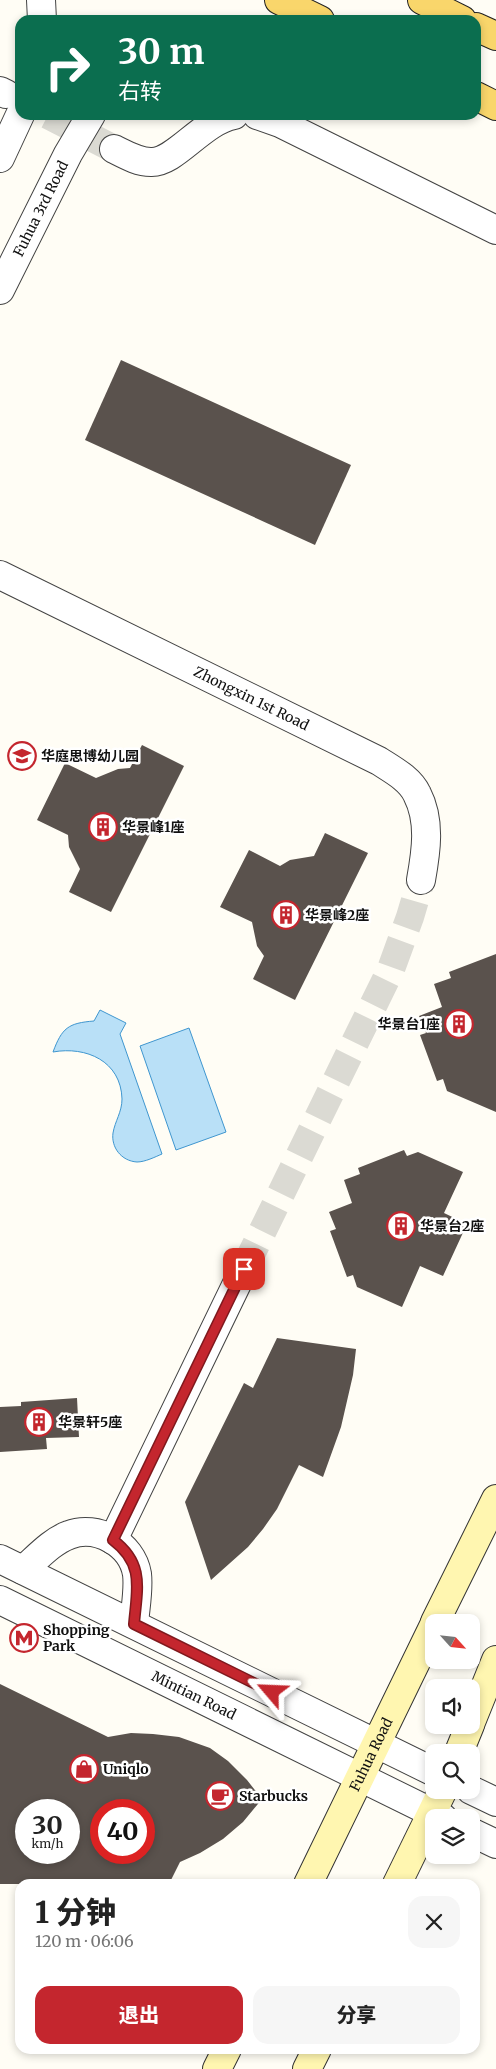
<!DOCTYPE html>
<html lang="zh">
<meta charset="utf-8">
<style>
:root{--surface:#fff;--page:#f6f6f6;--text:#222;--muted:#767676;--accent:#c4262e}
body{margin:0;font-family:Merriweather,"Noto Sans SC",serif;background:var(--page);color:var(--text);height:100vh;display:flex;flex-direction:column;font-size:19px;white-space:nowrap}
*{box-sizing:border-box;margin:0}
p{font-size:16px;color:var(--muted)}
.icon{flex:none;width:28px;height:28px;fill:none;stroke:currentColor;stroke-width:2;stroke-linecap:round;stroke-linejoin:round}
.map{position:relative;flex:1;overflow:hidden}
.panel{position:absolute;left:15px;top:1879px;width:465px;height:175px;display:flex;flex-direction:column;background:var(--surface);border-radius:15px;box-shadow:0 2px 8px #0003}
.panel>*{flex:none}
.hud{position:absolute;left:15px;top:15px;width:466px;height:105px;border-radius:15px;box-shadow:0 2px 8px #0003;background:#0b6e4f;color:#fff;overflow:hidden}
.needle{width:32px;rotate:117deg}
.fabs{position:absolute;left:425px;top:1614px;display:grid;gap:10px}
.fabs a{display:grid;place-items:center;width:55px;height:55px;border-radius:10px;background:var(--surface);box-shadow:0 2px 8px #0003;font-size:25px}
.speed{position:absolute;left:15px;top:1799px;display:flex;gap:10px;font-size:25px;font-weight:700;text-align:center}
.speed>*{display:grid;place-content:center;width:65px;height:65px;border-radius:50%;background:var(--surface);box-shadow:0 2px 8px #0003;line-height:1}
.speed small{font-size:12px;font-weight:400}
.speed .limit{border:8px solid #d22;background:#fff;color:#111}
.pin{position:absolute;display:grid;place-items:center;width:42px;height:42px;color:#fff;margin:-21px;border-radius:10px;box-shadow:0 2px 8px #0006}
.me{position:absolute;width:55px;margin:-28px;rotate:296deg;stroke-linejoin:round;filter:drop-shadow(0 0 4px #0008)}
.turn{display:flex;align-items:center;gap:18px;height:105px;padding:0 20px;font-size:22px}
.turn .icon{width:65px;height:65px;stroke-width:2.5}
.turn b{display:block;font-size:35px;line-height:42px}
.round{display:grid;place-items:center;flex:none;width:52px;height:52px;border-radius:15px;background:var(--page)}
.headline{display:flex;align-items:center;justify-content:space-between;height:85px;padding:0 20px}
h1{font-size:30px;font-weight:800;line-height:38px}
.button{display:flex;gap:10px;margin-top:auto;padding:10px 20px}
.button a{flex:1;height:58px;border-radius:15px;background:var(--accent);color:#fff;font-size:20px;font-weight:800;line-height:58px;text-align:center}
.button a+a{background:var(--page);color:var(--text)}
.map>svg:first-child{display:block}
.water{fill:#b9e0f7;stroke:#3f96cf}
.building{fill:#5a524d;fill-rule:evenodd}
.lines{fill:none;stroke-linecap:round;stroke-linejoin:round}
.minor-tunnel{stroke:#dbdad3;stroke-width:28;stroke-dasharray:28 14;stroke-linecap:butt}
.minor-casing{stroke:#444;stroke-width:30}
.tertiary-casing{stroke:#444;stroke-width:30}
.secondary-casing{stroke:#333;stroke-width:30}
.primary-casing{stroke:#222;stroke-width:30}
.minor{stroke:#fff;stroke-width:28}
.tertiary{stroke:#fff;stroke-width:28}
.secondary{stroke:#fff6b0;stroke-width:28}
.primary{stroke:#f9d66b;stroke-width:28}
.route-casing{stroke:#7f191e;stroke-width:12}
.route{stroke:#c4262e;stroke-width:9}
.labels{text-anchor:middle;dominant-baseline:central;stroke-width:5;stroke-linejoin:round;paint-order:stroke}
.street-label{font-size:14px;fill:#111;stroke:#fff}
.poi-label{font-size:14px;font-weight:bold;fill:#111;stroke:#fff;text-anchor:start}
</style>
<div class="map">
<svg width="496" height="2069" viewBox="0 0 496 2069">
<rect width="100%" height="100%" fill="#fffdf5"/>
<g class="water">
<path d="M100 1010 126 1023 120 1034 162 1154C155 1157 145 1162 137 1162 121 1161 111 1147 113 1133 115 1121 122 1112 122 1099 121 1061 86 1046 53 1052 62 1028 68 1023 94 1021Z"/>
<polygon points="189,1028 226,1132 176,1150 140,1046"/>
</g>
<g class="building">
<polygon points="121,360 351,465 315,545 85,440"/>
<polygon points="142,745 184,766 111,912 69,892 80,869 69,847 68,835 37,820 65,763 96,778 118,769 130,768"/>
<polygon points="325,833 368,853 295,1000 253,979 264,956 257,946 252,922 220,907 249,850 280,866 290,860 314,856"/>
<polygon points="496,954 496,1112 447,1091 443,1079 437,1081 420,1035 426,1033 419,1016 442,1007 434,984 451,978 449,972"/>
<polygon points="404,1150 407,1156 418,1152 463,1172 444,1213 467,1224 443,1276 420,1266 402,1307 357,1287 353,1275 347,1277 330,1231 336,1229 329,1212 352,1203 344,1180 360,1174 358,1168"/>
<polygon points="277,1338 356,1349 353,1375 341,1427 323,1477 299,1465 277,1509 263,1529 248,1547 211,1580 185,1502 244,1383 253,1388"/>
<polygon points="77,1398 79,1437 46,1438 47,1449 0,1452 0,1407 21,1406 21,1402"/>
<path d="M0 1684 108 1737 131 1733 153 1734 179 1737 210 1748 228 1761 247 1780 262 1799 243 1822 223 1839 200 1853 180 1862 169 1884H0ZM26 1810H69V1852H26ZM101 1810H144V1852H101Z"/>
</g>
<g class="lines">
<g class="minor-tunnel">
<polyline points="48,115 114,149"/>
<polyline points="244,1269 391,969 410,917 421,880"/>
</g>
<defs>
<g id="minor">
<polyline points="0,91 6,94"/>
<polyline points="257,115 280,123 496,230"/>
<path d="M114 149C126 155 138 162 151 162 175 163 202 121 234 115"/>
<path id="s1" d="M0 575 379 761C393 770 410 779 417 794 431 821 426 852 421 880"/>
<polyline points="113,1540 244,1269"/>
<path d="M23 1570C37 1558 52 1541 69 1535 97 1524 132 1544 137 1574 139 1590 135 1609 134 1624"/>
</g>
<g id="tertiary">
<polyline points="41,0 42,20"/>
<polyline points="0,158 20,115"/>
<path id="s2" d="M0 290 68 154 91 115"/>
<polyline points="0,1559 434,1772"/>
<path id="s3" d="M0 1600 443 1818"/>
<polyline points="471,1790 496,1802"/>
<polyline points="471,1832 496,1844"/>
</g>
<g id="secondary">
<polyline points="435,1622 496,1499"/>
<polyline points="471,1722 496,1660"/>
<polyline points="459,1752 470,1725"/>
<path id="s4" d="M308 1884 434 1625"/>
<polyline points="397,1884 443,1790"/>
<polyline points="217,2069 227,2049"/>
<polyline points="307,2069 317,2049"/>
</g>
<g id="primary">
<polyline points="279,0 320,20"/>
<polyline points="422,0 462,20"/>
<polyline points="476,27 496,36"/>
<polyline points="476,96 496,106"/>
</g>
</defs>
<use href="#minor" class="minor-casing"/>
<use href="#tertiary" class="tertiary-casing"/>
<use href="#secondary" class="secondary-casing"/>
<use href="#primary" class="primary-casing"/>
<use href="#minor" class="minor"/>
<use href="#tertiary" class="tertiary"/>
<use href="#secondary" class="secondary"/>
<use href="#primary" class="primary"/>
</g>
<g class="lines">
<defs>
<path id="route" d="M244 1269 113 1540C145 1564 137 1589 134 1624L272 1692"/>
</defs>
<use href="#route" class="route-casing"/>
<use href="#route" class="route"/>
</g>
<defs>
<symbol id="school-ring" viewBox="-11 -11 22 22"><circle r="9.5" fill="#fff" stroke="#c4262e" stroke-width="1.5"/><path d="M0-5L7-2L0 1L-7-2ZM-4 1L0 2.5L4 1V4Q0 6-4 4Z" fill="#c4262e"/></symbol>
<symbol id="building-ring" viewBox="-11 -11 22 22"><circle r="9.5" fill="#fff" stroke="#c4262e" stroke-width="1.5"/><path d="M-4-6H4V6H1V3H-1V6H-4ZM-2.5-4.3h1.7v1.8h-1.7ZM.8-4.3h1.7v1.8H.8ZM-2.5-1h1.7V.8h-1.7ZM.8-1h1.7V.8H.8Z" fill="#c4262e"/></symbol>
<symbol id="metro-ring" viewBox="-11 -11 22 22"><circle r="9.5" fill="#fff" stroke="#c4262e" stroke-width="1.5"/><path d="M-5.5 5V-5H-3L0 0L3-5H5.5V5H3V-.5L0 4L-3-.5V5Z" fill="#c4262e"/></symbol>
<symbol id="shop-ring" viewBox="-11 -11 22 22"><circle r="9.5" fill="#fff" stroke="#c4262e" stroke-width="1.5"/><path d="M-5-2.5h2.3a2.7 3.5 0 0 1 5.4 0H5L5.5 6h-11ZM-1.5-2.5h3a1.5 2.3 0 0 0-3 0Z" fill="#c4262e"/></symbol>
<symbol id="cafe-ring" viewBox="-11 -11 22 22"><circle r="9.5" fill="#fff" stroke="#c4262e" stroke-width="1.5"/><path d="M-5.5-4.5H6V0H3Q3 3.5 0 3.5H-2.5Q-5.5 3.5-5.5 0ZM3-3.2v2h1.7v-2ZM-6 4.5H4V6H-6Z" fill="#c4262e"/></symbol>
</defs>
<g fill-rule="evenodd">
<use href="#school-ring" x="6" y="740" width="32" height="32"/>
<use href="#building-ring" x="87" y="811" width="32" height="32"/>
<use href="#building-ring" x="270" y="899" width="32" height="32"/>
<use href="#building-ring" x="443" y="1008" width="32" height="32"/>
<use href="#building-ring" x="385" y="1210" width="32" height="32"/>
<use href="#building-ring" x="23" y="1406" width="32" height="32"/>
<use href="#metro-ring" x="8" y="1622" width="32" height="32"/>
<use href="#shop-ring" x="68" y="1753" width="32" height="32"/>
<use href="#cafe-ring" x="204" y="1780" width="32" height="32"/>
</g>
<g class="labels">
<g class="street-label">
<text stroke="none"><textPath href="#s2" startOffset="91">Fuhua 3rd Road</textPath></text>
<text stroke="none"><textPath href="#s1" startOffset="280">Zhongxin 1st Road</textPath></text>
<text stroke="none"><textPath href="#s3" startOffset="216">Mintian Road</textPath></text>
<text stroke="none"><textPath href="#s4" startOffset="144">Fuhua Road</textPath></text>
</g>
<g class="poi-label">
<text x="41" y="756">华庭思博幼儿园</text>
<text x="122" y="827">华景峰1座</text>
<text x="305" y="915">华景峰2座</text>
<text x="440" y="1024" text-anchor="end">华景台1座</text>
<text x="420" y="1226">华景台2座</text>
<text x="58" y="1422">华景轩5座</text>
<text x="43" y="1630">Shopping<tspan x="43" dy="16">Park</tspan></text>
<text x="103" y="1769">Uniqlo</text>
<text x="239" y="1796">Starbucks</text>
</g>
</g>
</svg>
<div class="fabs">
<a><svg class="needle" viewBox="-14 -14 28 28"><path d="M0-13l5 13h-10z" fill="#e53935"/><path d="M0 13l5-13h-10z" fill="#767676"/></svg></a>
<a><svg class="icon" aria-label="sound" viewBox="0 0 24 24"><path d="M4 9h4l5-4v14l-5-4H4zM17 9q2 3 0 6"/></svg></a>
<a><svg class="icon" aria-label="search" viewBox="0 0 24 24"><circle cx="10" cy="10" r="6"/><path d="M15 15l6 6"/></svg></a>
<a><svg class="icon" aria-label="layers" viewBox="0 0 24 24"><path d="M12 4l9 5-9 5-9-5zM3 14l9 5 9-5"/></svg></a>
</div>
<div class="speed"><div>30<small>km/h</small></div><div class="limit">40</div></div>
<div class="pin" style="left:244px;top:1269px;background:#d93025"><svg class="icon" aria-label="arrive" viewBox="0 0 24 24"><path d="M6 21V4h12l-3 4 3 4H6"/></svg></div>
<svg class="me" style="left:272px;top:1692px" viewBox="-20 -20 40 40"><path d="M0-17L14 15 0 8-14 15z" fill="#c4262e" stroke="#fff" stroke-width="4"/></svg>
<div class="hud">
<div class="turn"><svg class="icon" aria-label="right" viewBox="0 0 24 24"><path d="M7 20v-9h11M14 6l5 5-5 5"/></svg><div><b>30 m</b>右转</div></div>
</div>
<section class="panel">
<div class="headline"><div><h1>1 分钟</h1><p>120 m · 06:06</p></div><a class="round"><svg class="icon" aria-label="close" viewBox="0 0 24 24"><path d="M6 6l12 12M18 6L6 18"/></svg></a></div>
<div class="button"><a>退出</a><a>分享</a></div>
</section>
</div>
